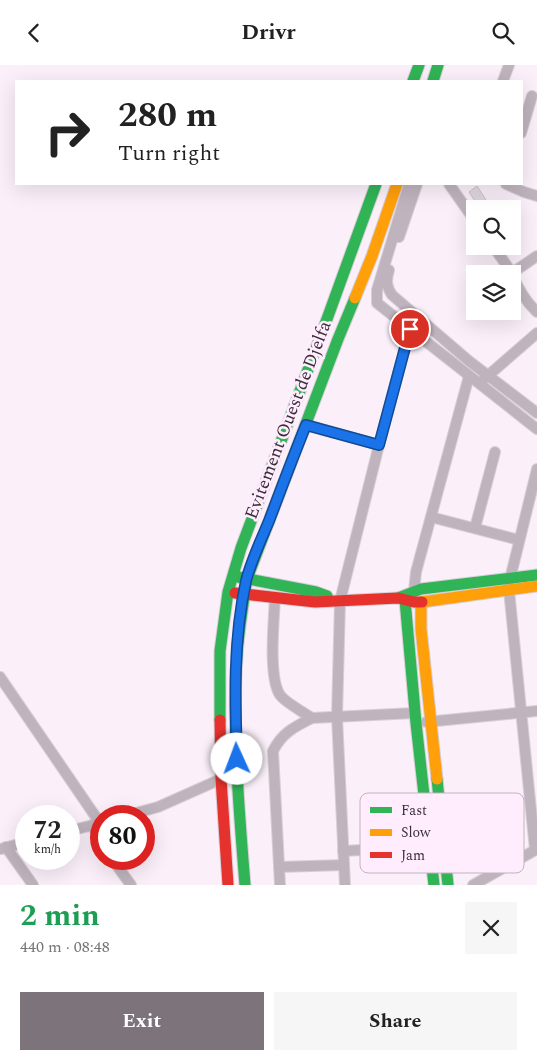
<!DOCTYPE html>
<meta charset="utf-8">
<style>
:root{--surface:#fff;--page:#f6f6f6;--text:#222;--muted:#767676;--accent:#7c737b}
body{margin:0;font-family:Spectral,serif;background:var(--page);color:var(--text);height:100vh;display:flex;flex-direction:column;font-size:19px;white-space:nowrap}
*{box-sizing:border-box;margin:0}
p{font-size:16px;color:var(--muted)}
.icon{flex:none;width:28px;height:28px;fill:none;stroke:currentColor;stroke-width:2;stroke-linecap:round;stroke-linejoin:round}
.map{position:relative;height:820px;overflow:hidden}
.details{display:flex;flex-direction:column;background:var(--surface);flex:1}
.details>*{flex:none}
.hud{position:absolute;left:15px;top:15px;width:508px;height:105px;border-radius:0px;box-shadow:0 5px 20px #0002;background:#fff;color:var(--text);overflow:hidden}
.buttons{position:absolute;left:466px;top:135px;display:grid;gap:10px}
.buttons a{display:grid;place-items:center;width:55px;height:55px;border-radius:0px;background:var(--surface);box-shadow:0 5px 20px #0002;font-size:25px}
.speed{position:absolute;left:15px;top:740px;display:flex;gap:10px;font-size:25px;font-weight:700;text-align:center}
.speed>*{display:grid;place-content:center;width:65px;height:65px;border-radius:50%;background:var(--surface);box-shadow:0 5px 20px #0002;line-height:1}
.speed small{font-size:12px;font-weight:400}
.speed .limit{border:8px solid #d22;background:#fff;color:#111}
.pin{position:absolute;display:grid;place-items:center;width:42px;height:42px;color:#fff;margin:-21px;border:2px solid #fff;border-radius:50%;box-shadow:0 1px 5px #0007}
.me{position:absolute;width:55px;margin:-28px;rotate:358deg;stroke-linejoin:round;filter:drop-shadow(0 0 4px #0008)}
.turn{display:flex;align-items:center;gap:18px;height:105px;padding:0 20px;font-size:22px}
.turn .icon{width:65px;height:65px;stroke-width:2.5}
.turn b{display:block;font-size:35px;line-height:42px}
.round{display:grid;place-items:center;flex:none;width:52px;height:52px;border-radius:0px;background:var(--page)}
.overview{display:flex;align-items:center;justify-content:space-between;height:85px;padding:0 20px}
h1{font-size:30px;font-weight:700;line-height:38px;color:#1e9e55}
.action{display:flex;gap:10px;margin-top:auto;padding:10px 20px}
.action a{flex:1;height:58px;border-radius:0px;background:var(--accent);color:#fff;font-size:20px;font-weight:700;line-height:58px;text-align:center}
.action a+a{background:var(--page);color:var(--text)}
header{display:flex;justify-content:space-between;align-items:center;height:65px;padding:0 20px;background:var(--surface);font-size:22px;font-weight:700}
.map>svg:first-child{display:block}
.building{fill:#e1d8e0;stroke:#ccc3cb}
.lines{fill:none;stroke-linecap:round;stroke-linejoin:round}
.street-casing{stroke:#d7ced6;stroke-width:12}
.fast-casing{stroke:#d7ced6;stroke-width:13}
.slow-casing{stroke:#d7ced6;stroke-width:13}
.jam-casing{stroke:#d7ced6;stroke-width:13}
.street{stroke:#bfb4be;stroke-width:10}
.fast{stroke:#30b455;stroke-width:11}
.slow{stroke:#ff9f0a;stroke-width:11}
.jam{stroke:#e5322d;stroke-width:11}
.route-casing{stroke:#114b97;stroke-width:12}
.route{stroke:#1a73e8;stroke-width:9}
.labels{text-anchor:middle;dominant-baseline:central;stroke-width:5;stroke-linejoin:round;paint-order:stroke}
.street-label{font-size:18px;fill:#382f37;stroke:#ffecfd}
.key{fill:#ffecfd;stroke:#c3b3c2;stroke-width:1}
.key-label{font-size:14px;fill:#382f37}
</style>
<header><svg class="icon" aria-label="back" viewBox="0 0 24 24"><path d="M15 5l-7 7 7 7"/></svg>Drivr<svg class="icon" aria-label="search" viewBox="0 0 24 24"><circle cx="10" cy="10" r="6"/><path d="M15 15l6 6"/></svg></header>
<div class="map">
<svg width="537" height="820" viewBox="0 0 537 820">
<rect width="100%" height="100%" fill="#fbf0fa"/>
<polygon class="building" points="477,121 492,144 480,144 469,127"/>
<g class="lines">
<defs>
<g id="street">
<polyline points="503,16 509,0"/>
<polyline points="521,68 532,31"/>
<polyline points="409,119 377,225 377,238 537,364"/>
<polyline points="449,119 475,156"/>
<polyline points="506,119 524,127 537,131"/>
<polyline points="399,172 417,119"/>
<polyline points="493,181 512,208 537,191"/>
<path d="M389 205C386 215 386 221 392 230L469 296 537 348"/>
<path d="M512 210C519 224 525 236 537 247"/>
<polyline points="483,315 537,268"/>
<polyline points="306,360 379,380"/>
<polyline points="431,452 519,475"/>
<polyline points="475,463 495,387"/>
<polyline points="414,526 416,507 469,311"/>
<path d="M275 532C274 555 268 612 280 630 286 638 303 647 312 653"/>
<polyline points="0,612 100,758"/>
<polyline points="426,657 537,646"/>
<polyline points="125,751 158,742 221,714 224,713"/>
<polyline points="92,760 101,776"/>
<polyline points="69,766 101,758"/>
<polyline points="6,782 33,820"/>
<polyline points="1,784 26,777"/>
<polyline points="535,785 509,525 510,514 537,404"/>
<polyline points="343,786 435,781"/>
<polyline points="112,794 131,820"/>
<polyline points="279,802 344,800"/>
<path d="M280 820 273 686C282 668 294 662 312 653L415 648"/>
<polyline points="345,820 337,652 340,536 379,380 410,264"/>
<polyline points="473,820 537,784"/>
</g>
<g id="fast">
<polyline points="413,16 419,0"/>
<polyline points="433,16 438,0"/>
<polyline points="238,512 316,527 327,531"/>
<polyline points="398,533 421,524 537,510"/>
<polyline points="405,535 416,658 434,820"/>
<polyline points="220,655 220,586 228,527 241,483 327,254 376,119"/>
<polyline points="437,714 448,820"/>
<path d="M245 820C239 744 232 667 237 590 239 564 243 539 247 514L338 274 355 233"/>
</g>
<g id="slow">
<polyline points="355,233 372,191 397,119"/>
<polyline points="421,537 421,564 437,714"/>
<polyline points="422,537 537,521"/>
</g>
<g id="jam">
<polyline points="235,528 315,537 398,533 414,537 422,537"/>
<polyline points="220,655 221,714 228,820"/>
</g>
</defs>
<use href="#street" class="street-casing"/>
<use href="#fast" class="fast-casing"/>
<use href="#slow" class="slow-casing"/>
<use href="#jam" class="jam-casing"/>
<use href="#street" class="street"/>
<use href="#fast" class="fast"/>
<use href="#slow" class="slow"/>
<use href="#jam" class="jam"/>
</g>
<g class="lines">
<defs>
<path id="route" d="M237 694C235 635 233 575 246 516 251 496 261 475 269 456 281 424 293 392 306 360L379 380 410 264"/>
</defs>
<use href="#route" class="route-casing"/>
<use href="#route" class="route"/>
</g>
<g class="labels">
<g class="street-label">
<text transform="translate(288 355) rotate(-69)">Evitement Ouest de Djelfa</text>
</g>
</g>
<rect x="360" y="728" width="164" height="80" rx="8" class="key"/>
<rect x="370" y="742" width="22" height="6" fill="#30b455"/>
<rect x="370" y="764" width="22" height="7" fill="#ff9f0a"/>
<rect x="370" y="787" width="22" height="6" fill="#e5322d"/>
<g class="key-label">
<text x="401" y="750">Fast</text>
<text x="401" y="772">Slow</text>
<text x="401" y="795">Jam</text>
</g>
</svg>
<div class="buttons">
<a><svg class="icon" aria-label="search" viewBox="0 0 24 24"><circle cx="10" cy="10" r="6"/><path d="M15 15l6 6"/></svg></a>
<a><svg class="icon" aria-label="layers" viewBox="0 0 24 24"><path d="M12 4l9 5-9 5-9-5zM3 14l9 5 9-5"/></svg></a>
</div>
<div class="speed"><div>72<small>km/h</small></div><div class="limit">80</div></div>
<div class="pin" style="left:410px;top:264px;background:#d93025"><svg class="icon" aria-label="arrive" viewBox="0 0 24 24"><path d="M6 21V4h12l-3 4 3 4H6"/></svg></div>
<svg class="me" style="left:237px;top:694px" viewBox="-20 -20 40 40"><circle r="19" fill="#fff"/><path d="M0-13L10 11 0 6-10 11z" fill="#1a73e8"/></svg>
<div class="hud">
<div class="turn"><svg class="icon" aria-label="right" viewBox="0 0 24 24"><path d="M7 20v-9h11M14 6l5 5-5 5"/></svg><div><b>280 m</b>Turn right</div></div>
</div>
</div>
<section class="details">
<div class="overview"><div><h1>2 min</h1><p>440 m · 08:48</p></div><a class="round"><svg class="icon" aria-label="close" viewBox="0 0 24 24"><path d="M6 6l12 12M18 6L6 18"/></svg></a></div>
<div class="action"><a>Exit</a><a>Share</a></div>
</section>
